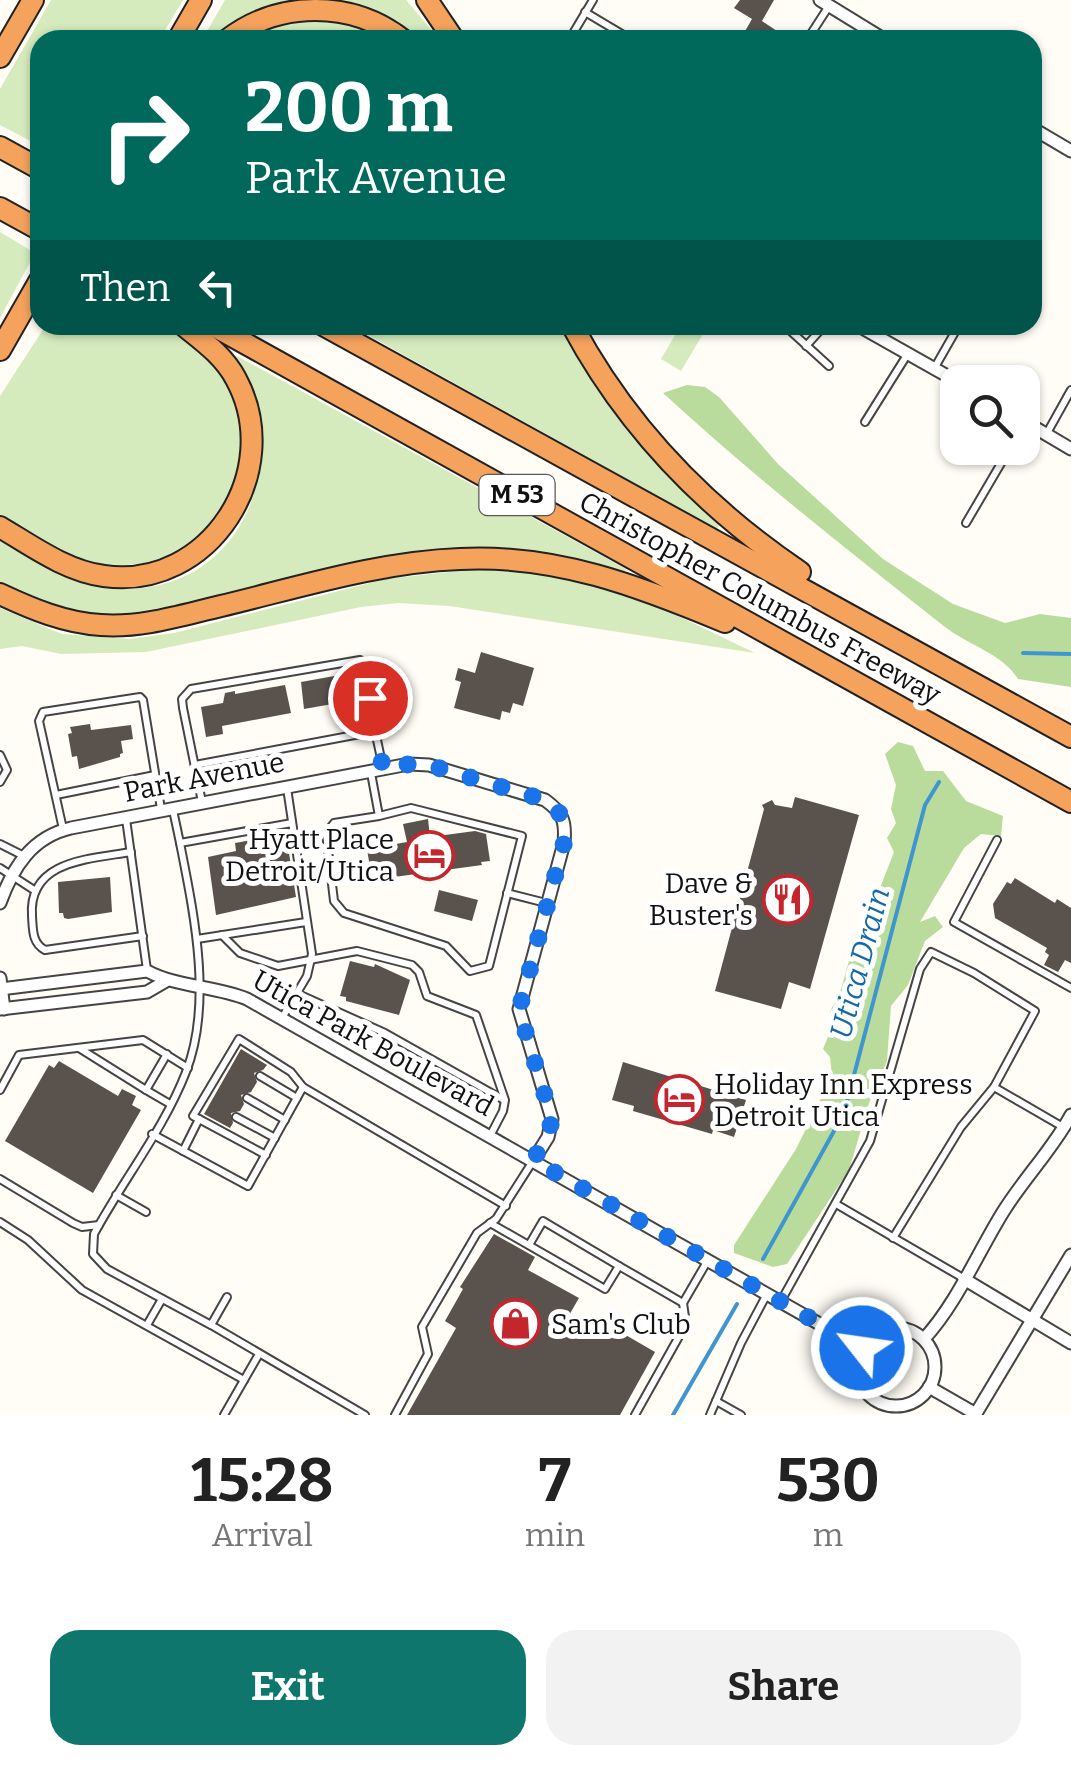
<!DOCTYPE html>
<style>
:root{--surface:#fff;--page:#f2f2f2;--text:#222;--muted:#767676;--accent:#0f766e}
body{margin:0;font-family:Bitter,serif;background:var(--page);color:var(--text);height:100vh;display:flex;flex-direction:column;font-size:38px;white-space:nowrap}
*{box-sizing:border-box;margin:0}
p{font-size:32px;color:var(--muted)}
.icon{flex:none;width:55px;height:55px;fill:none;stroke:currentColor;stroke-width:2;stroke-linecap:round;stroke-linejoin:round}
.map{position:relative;height:1415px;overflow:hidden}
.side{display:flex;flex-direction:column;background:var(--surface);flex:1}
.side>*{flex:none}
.guide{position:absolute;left:30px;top:30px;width:1012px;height:305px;border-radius:30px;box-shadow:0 2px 8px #0004;background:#00695c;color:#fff;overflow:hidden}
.buttons{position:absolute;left:940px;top:365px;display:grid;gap:20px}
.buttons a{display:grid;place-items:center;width:100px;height:100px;border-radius:20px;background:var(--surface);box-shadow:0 2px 8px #0004;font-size:50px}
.pin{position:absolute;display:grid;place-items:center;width:85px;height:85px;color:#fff;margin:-42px;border:5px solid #fff;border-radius:50%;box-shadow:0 2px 10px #0007}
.me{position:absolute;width:110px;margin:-55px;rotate:300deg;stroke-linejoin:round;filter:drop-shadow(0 0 8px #0008)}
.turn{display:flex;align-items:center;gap:35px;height:210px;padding:0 50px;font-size:45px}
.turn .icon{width:130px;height:130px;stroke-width:2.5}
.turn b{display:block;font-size:70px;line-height:85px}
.then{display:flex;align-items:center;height:95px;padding:0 50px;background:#0003;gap:20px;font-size:38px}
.eta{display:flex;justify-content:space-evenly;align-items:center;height:170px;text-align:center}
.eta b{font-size:60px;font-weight:700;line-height:70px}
.primary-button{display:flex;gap:20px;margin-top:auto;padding:20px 50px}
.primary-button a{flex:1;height:115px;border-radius:30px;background:var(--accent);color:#fff;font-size:40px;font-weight:700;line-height:115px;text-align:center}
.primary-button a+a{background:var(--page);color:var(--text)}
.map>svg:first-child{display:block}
.green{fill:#d5ebbd}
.forest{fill:#b9dc9c}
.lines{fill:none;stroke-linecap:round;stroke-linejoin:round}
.stream{stroke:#3f96cf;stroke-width:4}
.building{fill:#5a524d}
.lane-casing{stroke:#444;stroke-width:10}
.street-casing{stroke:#444;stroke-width:15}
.highway-casing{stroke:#222;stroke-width:24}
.lane{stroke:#fff;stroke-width:6}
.street{stroke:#fff;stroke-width:11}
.highway{stroke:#f5a25d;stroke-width:20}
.route{stroke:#1a73e8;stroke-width:18;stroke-dasharray:0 32.4}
.labels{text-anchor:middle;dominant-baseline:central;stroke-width:10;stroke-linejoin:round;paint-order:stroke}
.shield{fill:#fff;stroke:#585858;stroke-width:2.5}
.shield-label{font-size:25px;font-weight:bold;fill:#111}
.street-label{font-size:28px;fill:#111;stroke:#fff}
.poi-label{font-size:28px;fill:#111;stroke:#fff;text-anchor:end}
.water-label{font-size:30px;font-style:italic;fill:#1768a6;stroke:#fff}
</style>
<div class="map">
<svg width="1071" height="1415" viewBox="0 0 1071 1415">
<rect width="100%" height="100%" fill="#fffdf5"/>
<g class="green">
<polygon points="51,0 183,0 159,40 40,40 40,146 0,125 0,89"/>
<polygon points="225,0 406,0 440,40 414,40 402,30 349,5 218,40 202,40"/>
<polygon points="316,19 349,24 387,40 246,40 281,24"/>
<polygon points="0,232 35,253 0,318"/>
<path d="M46 325C74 325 102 325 130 325 139 325 152 323 161 325 172 329 184 339 193 346 290 420 227 580 103 564 66 559 33 531 0 515V396Z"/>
<path d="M350 325H564C606 401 654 468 720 524L717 529Z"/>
<polygon points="681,325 688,325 703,334 681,371 661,359"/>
<path d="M237 356 626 569 624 573 554 555 507 551 124 614C78 615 41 601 0 582V539C35 559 71 585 112 588 238 600 299 462 235 361Z"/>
<polygon points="485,568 551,573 643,599 755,653 449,606 398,603 361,607 146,652 61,654 22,646 0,649 0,608 62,634 129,639 174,633 386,579"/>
</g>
<g class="forest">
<path d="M687 385 705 387 719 397 778 464 883 559 953 604 1005 623 1040 614 1071 618V687L1018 679C1003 654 968 645 945 627 849 551 753 476 663 393Z"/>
<polygon points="898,742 913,746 925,771 943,771 966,801 1003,816 1001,836 981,834 964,848 920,922 935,916 943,927 925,941 908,985 891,1006 887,1061 869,1103 849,1170 787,1264 773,1267 734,1253 734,1245 796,1149 832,1076 830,1057 823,1049 832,1027 830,1011 839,996 855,940 875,925 876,915 864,905 880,888 894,852 887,838 896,823 891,809 896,785 885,754"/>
</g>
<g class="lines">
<g class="stream">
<polyline points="1023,653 1071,654"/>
<polyline points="763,1259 844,1113 925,805 939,782"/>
<polyline points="673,1415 737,1304"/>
</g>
</g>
<g class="building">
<polygon points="740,0 774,0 762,21 777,31 772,40 740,40 752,19 734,8"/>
<polygon points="481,652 534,668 523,706 513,703 510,713 502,711 500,720 454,708 461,682 455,680 458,668 475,673"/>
<polygon points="351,673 355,700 304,709 301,682"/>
<polygon points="285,685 291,713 222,726 223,734 206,737 201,707 223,703 225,693 235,691 235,694"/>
<polygon points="90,724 91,730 131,725 133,739 121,741 123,753 120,754 120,757 79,769 77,756 72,757 68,734 72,733 70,727"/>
<polygon points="795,797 859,815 810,989 789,982 781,1009 715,991 764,809 762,805 772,800 775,805 792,808"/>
<polygon points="428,819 430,837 475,831 486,834 490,861 481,862 482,865 372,880 367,849 407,842 403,824"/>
<polygon points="286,834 296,897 216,915 208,857 236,851 235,843"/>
<polygon points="110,877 112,912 68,919 64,918 63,913 59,913 58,882"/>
<polygon points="1015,878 1055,903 1057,899 1071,908 1071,963 1065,960 1058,972 1044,965 1049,955 1045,952 1047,948 995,918 993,904 1007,882 1011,884"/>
<polygon points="439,890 478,900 472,921 434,911"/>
<polygon points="350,961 374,967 375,964 410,980 399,1015 346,1001 346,997 340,996"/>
<polygon points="241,1049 267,1065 263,1070 254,1073 257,1082 251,1092 241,1095 244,1104 240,1111 231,1113 233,1123 230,1128 204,1114"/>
<polygon points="59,1061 118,1096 122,1089 136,1096 132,1105 141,1110 93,1193 5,1141 49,1065 54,1068"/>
<polygon points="623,1062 746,1100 734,1137 713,1130 712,1134 633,1111 634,1106 612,1100"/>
<polygon points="494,1234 535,1257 528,1270 579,1298 568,1317 591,1330 598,1319 655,1352 620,1415 407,1415 456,1328 445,1321 463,1289 460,1287"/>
</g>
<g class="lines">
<defs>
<g id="lane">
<polyline points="585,12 632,40"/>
<polyline points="569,40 593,0"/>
<polyline points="807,40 829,6"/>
<polyline points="784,325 829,366"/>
<polyline points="806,346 825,325"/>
<polyline points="935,367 959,325"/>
<polyline points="865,422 907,355"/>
<polyline points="1047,433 1071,390"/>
<polyline points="966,523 1010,448"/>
<polyline points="0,755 7,770 0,782"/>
<polyline points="195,765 376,731"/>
<polyline points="371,773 379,816 411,808 522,836 489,966 470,971 446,946 344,913 334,901 326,833 334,823 379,816"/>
<polyline points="56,795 155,775"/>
<polyline points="202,802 183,708 182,699 191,689 360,660 383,768"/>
<polyline points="173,810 180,843"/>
<polyline points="126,819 147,970"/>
<path d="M292 823 180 843C194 914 213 1003 186 1072 164 1129 123 1180 94 1234L93 1254 107 1269 211 1325 365 1415"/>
<polyline points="63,829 39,721 43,712 140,697 143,700 161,809"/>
<polyline points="997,840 954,922 1071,988"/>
<polyline points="0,844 24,856"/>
<path d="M131 852C90 859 28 860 32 916 33 930 32 943 45 950L143 936"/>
<polyline points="0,868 34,890"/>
<polyline points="507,893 546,903"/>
<polyline points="222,935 240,953 278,966 357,951 412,965 419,972 427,996 476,1015 505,1100 503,1111 490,1136"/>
<polyline points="197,939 306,922"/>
<polyline points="296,993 385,1033 504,1100"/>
<polyline points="282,1018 307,976 312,954 287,788"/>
<polyline points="79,1048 146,1090"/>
<polyline points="167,1054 146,1090 170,1104"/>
<polyline points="260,1076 297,1098"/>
<polyline points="994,1087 1063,1127"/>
<polyline points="0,1090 19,1055 143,1040 188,1068"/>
<polyline points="247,1098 285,1120"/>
<polyline points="236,1117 275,1138"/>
<polyline points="199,1119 266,1155"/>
<polyline points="152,1134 248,1186 303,1087"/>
<polyline points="183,1151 199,1119 193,1116 239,1039 291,1072 303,1087 506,1206"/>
<polyline points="0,1179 73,1223 82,1227 99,1225"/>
<polyline points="116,1195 146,1212"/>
<polyline points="836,1204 963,1278"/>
<polyline points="0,1222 28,1240 82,1290 244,1380"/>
<polyline points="490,1223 605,1289 619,1266 683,1303 708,1260"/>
<polyline points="529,1245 543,1221 619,1266"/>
<polyline points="781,1301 870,1141 920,969 931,952 974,973 1035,1011 994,1087 961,1127 893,1238"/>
<polyline points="147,1325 162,1299"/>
<polyline points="211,1325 227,1297"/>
<polyline points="716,1401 741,1415"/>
<polyline points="224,1415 259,1354"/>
<polyline points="395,1415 428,1354 422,1327 477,1233 496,1219 533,1161"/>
<polyline points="635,1415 686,1324 683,1303"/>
<polyline points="710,1415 741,1343 767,1294"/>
</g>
<g id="street">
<polyline points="820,0 885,40"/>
<polyline points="1032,128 1071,151"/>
<polyline points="857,325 958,382"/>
<polyline points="1022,420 1071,449"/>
<path d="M0 903C13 867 32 837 71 828L409 764 429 765 545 800C563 813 566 821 564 843L519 1009 552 1119 548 1137 533 1161"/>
<polyline points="0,978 4,1009"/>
<path d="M0 989 147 971C177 987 214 986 247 999L862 1348"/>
<polyline points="0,1009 147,992 166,981"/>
<polyline points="964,1279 1071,1343"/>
<circle cx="896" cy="1367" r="39"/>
<path d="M924 1339C957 1303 977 1254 1003 1212 1024 1178 1052 1150 1071 1115"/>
<polyline points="929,1387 976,1414"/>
<polyline points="975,1415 1071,1255"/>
</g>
<g id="highway">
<polyline points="427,0 454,40"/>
<polyline points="178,40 201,0"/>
<path d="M227 40C279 0 352 0 403 40"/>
<polyline points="0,57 33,0"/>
<polyline points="0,147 40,169"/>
<polyline points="0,208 40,230"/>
<polyline points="212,325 1071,802"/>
<polyline points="323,325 1071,737"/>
<path d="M572 325C627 428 704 507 800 572"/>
<polyline points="0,350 40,280"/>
<path d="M0 527C32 546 66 571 104 576 209 591 286 471 236 379 224 356 203 341 183 325"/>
<path d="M0 594C32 609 65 623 101 625 142 628 182 615 221 606 300 587 379 562 460 559 555 554 639 586 725 622"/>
</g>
</defs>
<use href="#lane" class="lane-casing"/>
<use href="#street" class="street-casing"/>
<use href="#highway" class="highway-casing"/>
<use href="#lane" class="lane"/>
<use href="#street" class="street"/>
<use href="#highway" class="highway"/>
</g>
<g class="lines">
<path class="route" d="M370 698 383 769 410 764 429 765 545 800C563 813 566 821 564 843L519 1010 552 1119 548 1136 533 1160 862 1348"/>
</g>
<defs>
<symbol id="hotel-ring" viewBox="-11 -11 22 22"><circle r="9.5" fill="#fff" stroke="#c4262e" stroke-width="1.5"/><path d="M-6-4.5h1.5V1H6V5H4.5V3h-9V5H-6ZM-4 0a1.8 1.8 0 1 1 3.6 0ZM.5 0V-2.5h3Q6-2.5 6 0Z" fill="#c4262e"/></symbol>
<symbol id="restaurant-ring" viewBox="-11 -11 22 22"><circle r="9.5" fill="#fff" stroke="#c4262e" stroke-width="1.5"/><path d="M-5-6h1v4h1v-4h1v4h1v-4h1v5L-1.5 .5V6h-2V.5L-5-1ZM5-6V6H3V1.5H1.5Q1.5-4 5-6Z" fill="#c4262e"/></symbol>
<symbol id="shop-ring" viewBox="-11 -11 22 22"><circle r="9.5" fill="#fff" stroke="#c4262e" stroke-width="1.5"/><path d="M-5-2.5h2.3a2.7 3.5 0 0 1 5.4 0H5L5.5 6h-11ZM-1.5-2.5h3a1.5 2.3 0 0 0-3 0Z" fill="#c4262e"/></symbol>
</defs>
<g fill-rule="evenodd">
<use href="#hotel-ring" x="402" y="828" width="55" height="55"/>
<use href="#restaurant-ring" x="760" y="872" width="55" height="55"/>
<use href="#hotel-ring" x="652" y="1072" width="55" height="55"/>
<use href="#shop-ring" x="488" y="1296" width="55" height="55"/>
</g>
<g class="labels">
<rect class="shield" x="479.5" y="475" width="75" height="40" rx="8"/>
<g class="shield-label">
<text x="517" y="495">M 53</text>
</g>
<g class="street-label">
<text transform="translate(760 598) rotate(29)">Christopher Columbus Freeway</text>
<text transform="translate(204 777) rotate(-11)">Park Avenue</text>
<text transform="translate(373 1043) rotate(29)">Utica Park Boulevard</text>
</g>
<g class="poi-label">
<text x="394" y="839">Hyatt Place<tspan x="394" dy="32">Detroit/Utica</tspan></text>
<text x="753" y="883">Dave &amp;<tspan x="753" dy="32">Buster's</tspan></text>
<text x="714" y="1084" text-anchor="start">Holiday Inn Express<tspan x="714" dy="32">Detroit Utica</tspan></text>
<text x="551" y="1324" text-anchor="start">Sam's Club</text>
</g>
<g class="water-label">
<text transform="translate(860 963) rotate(-75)">Utica Drain</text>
</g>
</g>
</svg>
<div class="buttons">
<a><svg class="icon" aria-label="search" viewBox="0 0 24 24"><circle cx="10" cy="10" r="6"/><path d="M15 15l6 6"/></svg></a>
</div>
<div class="pin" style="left:370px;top:698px;background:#d93025"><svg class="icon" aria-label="arrive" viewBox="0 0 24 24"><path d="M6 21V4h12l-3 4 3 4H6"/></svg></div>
<svg class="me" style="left:862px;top:1348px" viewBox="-20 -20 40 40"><circle r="17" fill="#1a73e8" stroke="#fff" stroke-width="3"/><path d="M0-11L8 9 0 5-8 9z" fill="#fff"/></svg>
<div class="guide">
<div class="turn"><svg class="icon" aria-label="right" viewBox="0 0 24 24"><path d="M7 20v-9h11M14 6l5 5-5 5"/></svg><div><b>200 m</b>Park Avenue</div></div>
<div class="then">Then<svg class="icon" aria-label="left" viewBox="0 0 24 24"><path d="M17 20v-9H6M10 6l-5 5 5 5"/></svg></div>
</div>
</div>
<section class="side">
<div class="eta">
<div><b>15:28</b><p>Arrival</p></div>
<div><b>7</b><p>min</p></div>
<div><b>530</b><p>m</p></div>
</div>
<div class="primary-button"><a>Exit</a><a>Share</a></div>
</section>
